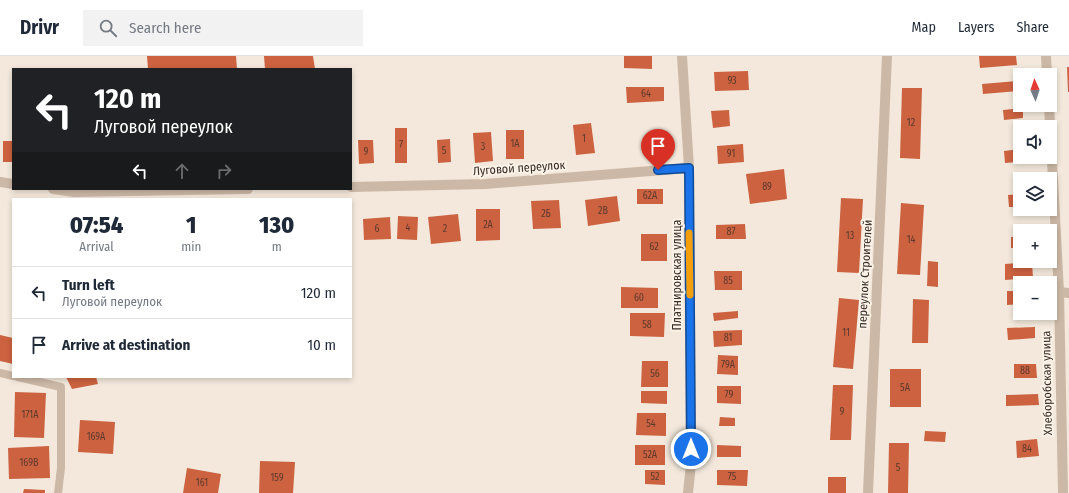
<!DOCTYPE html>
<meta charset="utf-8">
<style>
:root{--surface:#fff;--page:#f2f2f3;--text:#1f2937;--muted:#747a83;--line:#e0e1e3}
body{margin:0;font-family:"Fira Sans Condensed",sans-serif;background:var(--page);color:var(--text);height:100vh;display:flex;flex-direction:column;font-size:15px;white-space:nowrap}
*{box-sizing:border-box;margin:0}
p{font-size:13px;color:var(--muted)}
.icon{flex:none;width:22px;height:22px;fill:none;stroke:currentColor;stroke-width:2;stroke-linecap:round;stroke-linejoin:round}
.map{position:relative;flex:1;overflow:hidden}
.details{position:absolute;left:12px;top:142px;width:340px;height:180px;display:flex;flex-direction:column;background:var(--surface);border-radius:0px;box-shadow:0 2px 6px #0003}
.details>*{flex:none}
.guide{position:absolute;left:12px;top:12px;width:340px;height:122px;border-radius:0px;box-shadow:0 2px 6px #0003;background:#202124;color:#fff;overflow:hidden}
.needle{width:26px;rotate:357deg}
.controls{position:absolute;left:1013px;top:12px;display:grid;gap:8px}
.controls a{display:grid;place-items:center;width:44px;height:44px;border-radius:0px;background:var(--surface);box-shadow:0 2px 6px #0003;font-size:20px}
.pin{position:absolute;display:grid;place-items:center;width:34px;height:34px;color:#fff;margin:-41px -17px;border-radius:50% 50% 50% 0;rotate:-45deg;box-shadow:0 0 4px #0007}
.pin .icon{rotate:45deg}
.me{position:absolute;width:44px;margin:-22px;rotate:0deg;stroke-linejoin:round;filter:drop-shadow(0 0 3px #0008)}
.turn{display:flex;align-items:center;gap:14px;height:84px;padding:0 16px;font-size:18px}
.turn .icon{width:52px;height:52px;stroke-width:2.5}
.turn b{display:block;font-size:28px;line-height:34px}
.lanes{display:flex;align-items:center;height:38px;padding:0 16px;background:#0003;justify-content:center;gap:20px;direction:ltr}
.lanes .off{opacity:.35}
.eta{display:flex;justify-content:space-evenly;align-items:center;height:68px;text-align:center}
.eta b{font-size:24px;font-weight:800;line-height:28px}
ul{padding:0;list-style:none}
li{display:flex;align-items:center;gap:12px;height:52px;padding:0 16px;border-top:1px solid var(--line)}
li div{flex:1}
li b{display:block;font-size:15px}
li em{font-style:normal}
header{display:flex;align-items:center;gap:24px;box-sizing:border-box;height:56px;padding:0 20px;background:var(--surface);border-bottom:1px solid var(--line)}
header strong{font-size:19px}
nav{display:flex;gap:22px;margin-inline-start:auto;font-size:14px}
.search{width:280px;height:36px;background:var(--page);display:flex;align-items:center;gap:10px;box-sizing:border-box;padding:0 14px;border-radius:0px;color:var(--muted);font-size:15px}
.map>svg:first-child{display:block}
.building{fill:#cc6240}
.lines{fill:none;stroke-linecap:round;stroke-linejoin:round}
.lane{stroke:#ccb8a6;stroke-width:8}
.street{stroke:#ccb8a6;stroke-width:10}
.route-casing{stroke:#114b97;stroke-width:10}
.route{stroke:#1a73e8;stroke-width:7}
.slow{stroke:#f59e0b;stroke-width:7}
.labels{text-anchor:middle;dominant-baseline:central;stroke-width:4;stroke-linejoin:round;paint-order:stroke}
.number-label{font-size:10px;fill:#5d3a2d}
.street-label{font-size:12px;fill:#382d27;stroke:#fbf2e8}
</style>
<header>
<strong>Drivr</strong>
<div class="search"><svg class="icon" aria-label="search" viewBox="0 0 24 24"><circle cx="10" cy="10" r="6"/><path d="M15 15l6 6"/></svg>Search here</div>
<nav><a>Map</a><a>Layers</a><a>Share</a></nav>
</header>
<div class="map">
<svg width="1069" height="437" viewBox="0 0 1069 437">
<rect width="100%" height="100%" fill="#f3e8db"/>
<g class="building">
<polygon points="147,0 236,0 237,13 148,13"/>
<polygon points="264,0 313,0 315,13 265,13"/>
<polygon points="624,0 652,0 652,13 624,12"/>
<polygon points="979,0 1016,0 1017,9 980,12"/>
<polygon points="1067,11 1069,11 1069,36 1068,36"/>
<polygon points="748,15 749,34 715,35 714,16"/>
<polygon points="1017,25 1018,35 983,38 982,28"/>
<polygon points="626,31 664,31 664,45 627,47"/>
<polygon points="902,32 922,32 920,103 900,102"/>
<polygon points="1023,52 1023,62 1004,64 1003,54"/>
<polygon points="729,54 730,70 713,72 711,55"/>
<polygon points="591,67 595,97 576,99 573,69"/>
<rect x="395" y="72" width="12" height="35"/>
<rect x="506" y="74" width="18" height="29"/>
<polygon points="491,76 493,105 475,107 473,77"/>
<polygon points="450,83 451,106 438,107 437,84"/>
<polygon points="358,84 373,84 374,107 359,108"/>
<rect x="3" y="85" width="10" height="21"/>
<polygon points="743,88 744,106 718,108 717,90"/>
<polygon points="1020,93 1020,101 1033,101 1034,105 1005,107 1004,95"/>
<polygon points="784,113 787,143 750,148 746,118"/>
<polygon points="1031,119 1031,123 1020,123 1020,134 1013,134 1013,120"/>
<rect x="637" y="133" width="26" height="15"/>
<polygon points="1020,138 1020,151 1009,151 1008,139"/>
<polygon points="617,140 620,165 588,170 585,144"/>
<polygon points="841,142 863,143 859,217 837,216"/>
<polygon points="559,144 561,172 533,173 531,145"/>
<polygon points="901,147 924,149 920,219 897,218"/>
<polygon points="476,153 500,153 500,184 476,185"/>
<polygon points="458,158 461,185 431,188 428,161"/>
<polygon points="398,160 418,161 417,184 397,183"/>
<polygon points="390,161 391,183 364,184 363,163"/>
<polygon points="745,168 746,183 716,183 716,169"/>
<rect x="641" y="178" width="26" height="27"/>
<rect x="1011" y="181" width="9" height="11"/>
<polygon points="928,205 938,206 938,231 927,230"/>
<polygon points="1032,206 1033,222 1005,224 1005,208"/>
<polygon points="714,215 742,215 742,234 715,234"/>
<polygon points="621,231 658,232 658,252 621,252"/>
<polygon points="1007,235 1020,235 1020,248 1007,249"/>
<polygon points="839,242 859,244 853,313 833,311"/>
<polygon points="913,243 929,244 928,287 912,287"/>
<polygon points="738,255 738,262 714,265 713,257"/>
<polygon points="630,257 665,257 664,281 630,280"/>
<polygon points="1035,271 1035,282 1008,284 1007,272"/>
<polygon points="742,274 742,289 714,291 713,275"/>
<polygon points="0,279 13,282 13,308 0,305"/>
<polygon points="718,299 738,300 738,319 717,318"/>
<polygon points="642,305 668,305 668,331 641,331"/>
<polygon points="1014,308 1036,308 1037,322 1014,322"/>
<rect x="890" y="313" width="31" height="38"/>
<polygon points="66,321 96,321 98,328 72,333"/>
<polygon points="833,329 853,329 851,384 830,384"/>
<polygon points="717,330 741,330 741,348 717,347"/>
<polygon points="641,335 667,335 667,348 641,347"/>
<polygon points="15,336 46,337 44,382 14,381"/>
<polygon points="1038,338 1039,349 1006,350 1006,339"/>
<polygon points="637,357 666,357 666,380 636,379"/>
<polygon points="720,361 735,362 735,370 719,370"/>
<polygon points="80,364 115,366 113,398 78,396"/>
<polygon points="925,375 946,376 945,386 924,385"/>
<polygon points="1037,383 1039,400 1017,402 1016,385"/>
<polygon points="889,387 909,387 908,437 888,437"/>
<rect x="635" y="389" width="30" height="20"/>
<polygon points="717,389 741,390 741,401 717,401"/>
<polygon points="49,390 50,422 9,423 8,392"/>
<polygon points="260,405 295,406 293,437 259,437"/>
<polygon points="187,412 221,418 218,437 183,437"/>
<polygon points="645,414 665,414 665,429 645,428"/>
<polygon points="717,414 748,414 747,430 717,429"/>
<rect x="828" y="421" width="18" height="16"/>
<polygon points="24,433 45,434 45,437 23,437"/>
</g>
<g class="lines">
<g class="lane">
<polyline points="0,317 13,320"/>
<polyline points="18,321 61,331 61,412 58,437"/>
</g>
<g class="street">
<polyline points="682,0 689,112 691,408 688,437"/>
<polyline points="1046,0 1047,19"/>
<polyline points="1049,49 1059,236 1063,437"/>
<polyline points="0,126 13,128"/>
<polyline points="351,131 485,128 689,112"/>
<polyline points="53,133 74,136 248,133"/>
<polyline points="1059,236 1069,237"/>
<polyline points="868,437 887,0"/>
</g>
</g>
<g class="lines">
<defs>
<polyline id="route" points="658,114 689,112 691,393"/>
</defs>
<use href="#route" class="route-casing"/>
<use href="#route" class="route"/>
<polyline class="slow" points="689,177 690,239"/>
</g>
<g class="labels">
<g class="number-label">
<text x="732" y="25">93</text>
<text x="646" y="38">64</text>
<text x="911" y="67">12</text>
<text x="584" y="83">1</text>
<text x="515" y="88">1А</text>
<text x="401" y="89">7</text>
<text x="483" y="91">3</text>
<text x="444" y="95">5</text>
<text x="366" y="96">9</text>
<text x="731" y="98">91</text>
<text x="767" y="131">89</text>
<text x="650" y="140">62А</text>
<text x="603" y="155">2В</text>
<text x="546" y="158">2Б</text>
<text x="488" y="169">2А</text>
<text x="408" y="172">4</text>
<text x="377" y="173">6</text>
<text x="445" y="173">2</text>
<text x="731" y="176">87</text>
<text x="850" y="180">13</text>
<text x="911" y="184">14</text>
<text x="654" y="191">62</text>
<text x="728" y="225">85</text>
<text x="639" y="242">60</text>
<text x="647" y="269">58</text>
<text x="846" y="277">11</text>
<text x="728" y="282">81</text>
<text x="728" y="309">79А</text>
<text x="1025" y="315">88</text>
<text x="655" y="318">56</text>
<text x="905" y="332">5А</text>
<text x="729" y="339">79</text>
<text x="842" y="356">9</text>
<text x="30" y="359">171А</text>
<text x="651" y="368">54</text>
<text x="96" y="381">169А</text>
<text x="1027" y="393">84</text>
<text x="650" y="399">52А</text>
<text x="29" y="407">169В</text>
<text x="898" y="412">5</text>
<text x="655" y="421">52</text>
<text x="732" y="421">75</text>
<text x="277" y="422">159</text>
<text x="202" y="427">161</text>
</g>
<g class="street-label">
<text transform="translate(519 112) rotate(-4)">Луговой переулок</text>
<text transform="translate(865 218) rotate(-87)">переулок Строителей</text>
<text transform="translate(677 219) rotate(-90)">Платнировская улица</text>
<text transform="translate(1047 327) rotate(-91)">Хлеборобская улица</text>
</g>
</g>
</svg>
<div class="controls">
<a><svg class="needle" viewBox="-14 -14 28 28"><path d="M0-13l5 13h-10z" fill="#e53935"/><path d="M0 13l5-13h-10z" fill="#747a83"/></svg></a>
<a><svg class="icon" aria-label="sound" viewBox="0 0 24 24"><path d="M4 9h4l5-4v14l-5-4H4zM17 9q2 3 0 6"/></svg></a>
<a><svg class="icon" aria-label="layers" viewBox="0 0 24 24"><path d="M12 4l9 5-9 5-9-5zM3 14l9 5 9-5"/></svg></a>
<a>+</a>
<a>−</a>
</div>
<div class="pin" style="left:658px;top:114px;background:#d93025"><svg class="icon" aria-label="arrive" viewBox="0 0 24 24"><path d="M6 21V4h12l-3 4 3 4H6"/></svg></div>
<svg class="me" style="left:691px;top:393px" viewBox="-20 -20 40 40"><circle r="17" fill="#1a73e8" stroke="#fff" stroke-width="3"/><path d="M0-11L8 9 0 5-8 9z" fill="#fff"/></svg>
<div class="guide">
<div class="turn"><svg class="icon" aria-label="left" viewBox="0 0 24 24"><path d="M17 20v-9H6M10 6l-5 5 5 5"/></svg><div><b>120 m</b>Луговой переулок</div></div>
<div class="lanes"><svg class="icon" aria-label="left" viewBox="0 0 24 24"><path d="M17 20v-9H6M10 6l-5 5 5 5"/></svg><svg class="icon off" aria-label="ahead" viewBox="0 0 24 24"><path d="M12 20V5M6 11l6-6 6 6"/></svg><svg class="icon off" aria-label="right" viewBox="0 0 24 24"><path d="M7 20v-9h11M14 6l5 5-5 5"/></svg></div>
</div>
<section class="details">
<div class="eta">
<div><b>07:54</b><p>Arrival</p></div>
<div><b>1</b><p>min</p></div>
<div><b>130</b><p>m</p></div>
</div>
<ul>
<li><svg class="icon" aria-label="left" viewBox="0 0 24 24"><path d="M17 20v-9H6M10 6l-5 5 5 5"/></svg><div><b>Turn left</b><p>Луговой переулок</p></div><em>120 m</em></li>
<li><svg class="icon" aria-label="arrive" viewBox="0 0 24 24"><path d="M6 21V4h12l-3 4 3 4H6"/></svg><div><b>Arrive at destination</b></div><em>10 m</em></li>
</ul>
</section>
</div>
